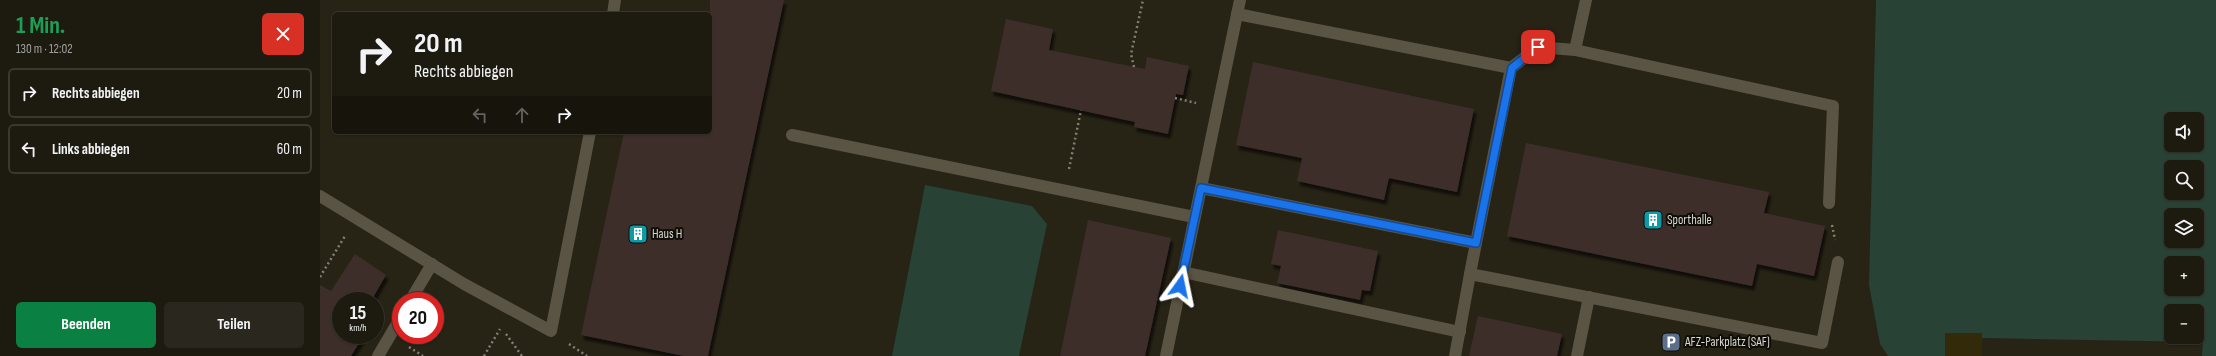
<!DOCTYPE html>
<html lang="de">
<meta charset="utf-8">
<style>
:root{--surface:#1d1a10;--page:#2a271e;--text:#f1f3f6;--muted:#a0a19f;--line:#3b3830;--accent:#0b8043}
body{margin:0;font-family:"Sofia Sans Condensed",sans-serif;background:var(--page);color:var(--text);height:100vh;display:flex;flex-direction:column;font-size:15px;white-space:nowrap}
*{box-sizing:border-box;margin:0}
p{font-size:13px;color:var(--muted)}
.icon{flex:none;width:22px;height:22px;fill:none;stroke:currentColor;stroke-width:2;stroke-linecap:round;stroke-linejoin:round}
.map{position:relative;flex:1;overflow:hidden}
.sheet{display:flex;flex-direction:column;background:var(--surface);width:320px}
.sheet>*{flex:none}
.hud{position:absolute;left:12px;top:12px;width:380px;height:122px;border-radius:6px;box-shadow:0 1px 3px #0004,0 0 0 1px var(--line);background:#1d1a10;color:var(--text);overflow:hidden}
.tools{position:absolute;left:1844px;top:112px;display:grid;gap:8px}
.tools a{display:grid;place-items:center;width:40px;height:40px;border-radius:6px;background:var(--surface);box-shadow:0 1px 3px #0004,0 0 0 1px var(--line);font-size:20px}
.speed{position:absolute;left:12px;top:292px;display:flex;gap:8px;font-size:20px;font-weight:700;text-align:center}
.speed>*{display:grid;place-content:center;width:52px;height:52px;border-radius:50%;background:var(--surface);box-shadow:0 1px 3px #0004,0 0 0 1px var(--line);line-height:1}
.speed small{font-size:10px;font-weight:400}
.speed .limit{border:6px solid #d22;background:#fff;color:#111}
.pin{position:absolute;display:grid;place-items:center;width:34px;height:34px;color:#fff;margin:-17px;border-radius:8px;box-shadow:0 2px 6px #0006}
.me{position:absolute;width:44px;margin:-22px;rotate:12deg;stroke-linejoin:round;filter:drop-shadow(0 0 3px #0008)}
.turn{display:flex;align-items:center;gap:14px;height:84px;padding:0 16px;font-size:18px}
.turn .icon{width:52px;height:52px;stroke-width:2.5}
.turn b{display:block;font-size:28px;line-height:34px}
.lanes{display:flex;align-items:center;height:38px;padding:0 16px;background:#0003;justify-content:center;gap:20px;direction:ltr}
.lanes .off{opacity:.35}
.round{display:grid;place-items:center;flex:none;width:42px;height:42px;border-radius:6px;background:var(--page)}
.head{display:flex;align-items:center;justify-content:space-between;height:68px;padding:0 16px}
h1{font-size:24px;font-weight:700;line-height:30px;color:#1e9e55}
.button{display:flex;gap:8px;margin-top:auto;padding:8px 16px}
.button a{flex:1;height:46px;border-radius:6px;background:var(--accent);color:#fff;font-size:16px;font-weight:700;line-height:46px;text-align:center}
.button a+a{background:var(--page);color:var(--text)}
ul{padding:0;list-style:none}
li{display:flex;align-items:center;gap:12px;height:50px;margin:0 8px 6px;padding:0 8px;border:2px solid var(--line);border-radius:6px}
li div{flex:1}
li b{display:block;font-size:15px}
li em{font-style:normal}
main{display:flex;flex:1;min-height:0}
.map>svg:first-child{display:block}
.green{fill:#284236;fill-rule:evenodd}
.sand{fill:#322a09}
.building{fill:#3e2d2c;filter:url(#shadow)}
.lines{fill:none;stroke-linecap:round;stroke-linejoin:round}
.path{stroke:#827f74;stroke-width:2.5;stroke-dasharray:2 3;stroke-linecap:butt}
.minor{stroke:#595444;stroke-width:12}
.route-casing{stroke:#114b97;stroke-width:10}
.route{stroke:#1a73e8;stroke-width:7}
.labels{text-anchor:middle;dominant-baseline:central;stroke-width:4;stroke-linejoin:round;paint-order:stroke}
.poi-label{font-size:13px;fill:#d9d7ce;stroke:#0e0d07;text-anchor:start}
</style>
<main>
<section class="sheet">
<div class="head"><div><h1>1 Min.</h1><p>130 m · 12:02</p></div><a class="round" style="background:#d93025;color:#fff"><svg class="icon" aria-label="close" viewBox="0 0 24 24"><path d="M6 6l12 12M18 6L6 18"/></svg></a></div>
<ul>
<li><svg class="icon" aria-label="right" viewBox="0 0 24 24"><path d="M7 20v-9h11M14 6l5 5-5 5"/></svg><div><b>Rechts abbiegen</b></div><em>20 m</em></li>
<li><svg class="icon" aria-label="left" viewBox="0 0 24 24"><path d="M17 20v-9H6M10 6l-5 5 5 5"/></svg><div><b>Links abbiegen</b></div><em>60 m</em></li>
</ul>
<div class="button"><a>Beenden</a><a>Teilen</a></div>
</section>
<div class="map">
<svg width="1896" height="356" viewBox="0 0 1896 356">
<defs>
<filter id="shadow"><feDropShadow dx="2.5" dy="4.5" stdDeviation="1" flood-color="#0009"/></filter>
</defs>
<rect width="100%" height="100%" fill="#272315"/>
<g class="green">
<path d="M1556 0H1896V356H1882L1883 342 1662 338V333H1625V356H1568L1560 344 1549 285ZM1851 119H1877V145H1851ZM1851 167H1877V193H1851ZM1851 215H1877V241H1851ZM1851 263H1877V289H1851ZM1851 311H1877V337H1851Z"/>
<polygon points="605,185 712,206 727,224 699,356 572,356"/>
</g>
<rect class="sand" x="1625" y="333" width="37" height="23"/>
<g class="building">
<polygon points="390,0 464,0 388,356 364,356 261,335 304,132 390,132"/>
<polygon points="686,19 733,29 729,50 825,69 827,57 869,66 863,95 856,94 848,134 814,127 815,122 671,91"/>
<polygon points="933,62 1154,109 1137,192 1069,178 1064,200 977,181 982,158 916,145"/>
<polygon points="1206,143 1449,192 1444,213 1505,226 1494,276 1437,264 1432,286 1187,236"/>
<polygon points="768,220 851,238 825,356 740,356"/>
<polygon points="958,230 1058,251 1050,291 1042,290 1040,300 957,283 961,266 951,264"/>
<polygon points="35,254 66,275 51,301 21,301 21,335 44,335 31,356 0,356 0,285 11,291"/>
<polygon points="1158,316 1242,334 1237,356 1149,356"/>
</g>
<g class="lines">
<g class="path">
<polyline points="814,67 811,54 823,0"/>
<polyline points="855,98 876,103"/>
<polyline points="749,169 761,110"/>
<polyline points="1512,225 1515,240"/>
<polyline points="0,277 25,236"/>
<polyline points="186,334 202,356"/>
<polyline points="249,344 267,356"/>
<polyline points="89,347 103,356"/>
<polyline points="164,356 180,329"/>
</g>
<g class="minor">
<polyline points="293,14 295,0"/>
<polyline points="917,14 1191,68"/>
<polyline points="1255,50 1266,0"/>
<polyline points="472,135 874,217"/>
<polyline points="881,188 1156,243 1150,274 1502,343 1518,262"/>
<polyline points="0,196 144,284 231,331 270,132"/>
<polyline points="1156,243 1191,68 1218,47 1255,50 1513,106 1509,203"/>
<polyline points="863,272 1140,332"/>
<polyline points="90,301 112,264"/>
<polyline points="58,356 81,317"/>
<polyline points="846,356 920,0"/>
<polyline points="1135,356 1150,274"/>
<polyline points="1257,356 1269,297"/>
</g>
</g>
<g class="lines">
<defs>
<polyline id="route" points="860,286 881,188 1156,243 1192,68 1218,47"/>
</defs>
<use href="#route" class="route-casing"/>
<use href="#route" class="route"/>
</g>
<defs>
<symbol id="building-square" viewBox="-11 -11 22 22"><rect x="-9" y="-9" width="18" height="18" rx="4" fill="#0f9aa8" stroke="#0e0d07"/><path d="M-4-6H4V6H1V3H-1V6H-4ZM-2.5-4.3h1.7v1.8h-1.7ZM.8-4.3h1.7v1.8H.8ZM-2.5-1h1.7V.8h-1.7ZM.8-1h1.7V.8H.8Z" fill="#fff"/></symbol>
<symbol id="parking-square" viewBox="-11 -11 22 22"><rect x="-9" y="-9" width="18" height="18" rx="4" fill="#5c6f8a" stroke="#0e0d07"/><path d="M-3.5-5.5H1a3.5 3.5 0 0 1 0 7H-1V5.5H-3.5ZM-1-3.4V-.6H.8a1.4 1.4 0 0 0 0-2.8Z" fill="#fff"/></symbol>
</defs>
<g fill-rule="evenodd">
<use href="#building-square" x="1322" y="209" width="22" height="22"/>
<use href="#building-square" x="307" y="223" width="22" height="22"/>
<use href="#parking-square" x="1340" y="331" width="22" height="22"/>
</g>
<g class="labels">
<g class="poi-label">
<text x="1347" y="220">Sporthalle</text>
<text x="332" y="234">Haus H</text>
<text x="1365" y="342">AFZ-Parkplatz (SAF)</text>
</g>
</g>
</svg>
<div class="tools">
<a><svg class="icon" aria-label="sound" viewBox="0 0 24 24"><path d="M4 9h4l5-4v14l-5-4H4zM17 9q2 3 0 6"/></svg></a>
<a><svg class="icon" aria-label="search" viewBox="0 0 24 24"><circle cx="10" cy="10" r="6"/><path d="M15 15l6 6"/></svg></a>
<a><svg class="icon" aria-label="layers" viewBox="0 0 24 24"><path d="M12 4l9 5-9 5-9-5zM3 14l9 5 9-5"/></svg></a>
<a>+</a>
<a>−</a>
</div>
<div class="speed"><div>15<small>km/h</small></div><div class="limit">20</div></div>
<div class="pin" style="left:1218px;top:47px;background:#d93025"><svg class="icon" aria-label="arrive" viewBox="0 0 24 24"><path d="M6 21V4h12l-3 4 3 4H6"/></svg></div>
<svg class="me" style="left:860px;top:286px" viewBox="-20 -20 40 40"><path d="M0-17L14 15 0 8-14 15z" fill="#1a73e8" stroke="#fff" stroke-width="4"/></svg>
<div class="hud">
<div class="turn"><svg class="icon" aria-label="right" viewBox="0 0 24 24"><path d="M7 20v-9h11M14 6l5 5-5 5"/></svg><div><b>20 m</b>Rechts abbiegen</div></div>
<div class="lanes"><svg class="icon off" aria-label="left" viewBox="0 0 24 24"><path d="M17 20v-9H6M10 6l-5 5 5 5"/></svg><svg class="icon off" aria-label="ahead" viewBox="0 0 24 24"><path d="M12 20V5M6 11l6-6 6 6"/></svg><svg class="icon" aria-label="right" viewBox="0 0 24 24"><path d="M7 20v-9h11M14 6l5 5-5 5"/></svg></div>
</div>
</div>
</main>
